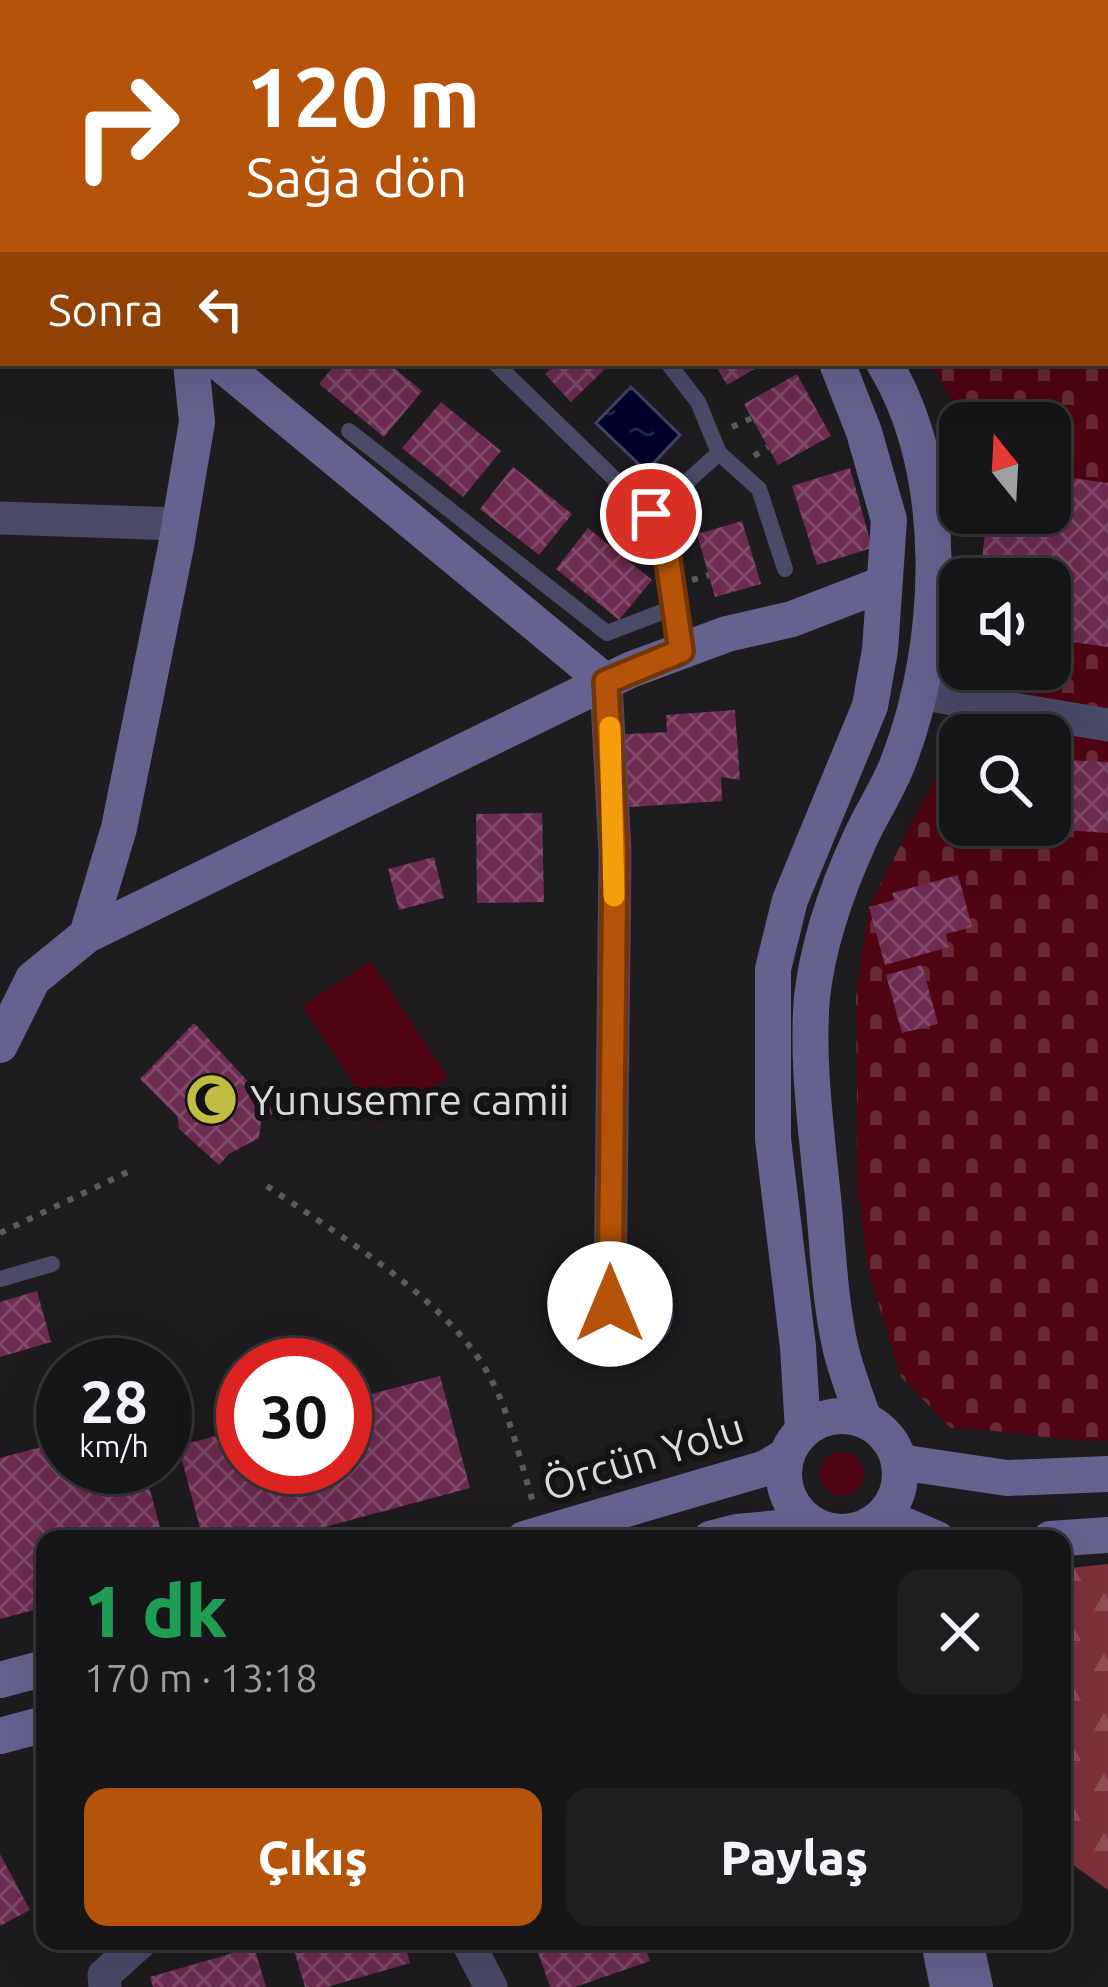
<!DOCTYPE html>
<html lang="tr">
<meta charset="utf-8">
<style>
:root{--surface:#161517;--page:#1f1e20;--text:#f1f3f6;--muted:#9e9fa1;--line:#353436;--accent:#b45309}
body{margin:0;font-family:Ubuntu,sans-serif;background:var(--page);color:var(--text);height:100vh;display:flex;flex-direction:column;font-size:45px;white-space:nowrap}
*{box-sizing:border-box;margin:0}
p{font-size:39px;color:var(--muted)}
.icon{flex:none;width:66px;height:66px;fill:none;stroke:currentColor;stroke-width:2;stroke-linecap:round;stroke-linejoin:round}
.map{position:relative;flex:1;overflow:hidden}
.drawer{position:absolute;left:36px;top:1530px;width:1035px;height:420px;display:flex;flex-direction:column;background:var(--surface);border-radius:24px;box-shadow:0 12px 48px #0002,0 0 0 3px var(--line)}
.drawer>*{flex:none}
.top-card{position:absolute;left:0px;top:0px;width:1110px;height:366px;box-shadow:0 12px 48px #0002,0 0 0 3px var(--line);background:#b45309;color:#fff;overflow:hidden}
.needle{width:78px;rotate:342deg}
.controls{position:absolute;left:939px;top:402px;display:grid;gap:24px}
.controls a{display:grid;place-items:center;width:132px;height:132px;border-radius:24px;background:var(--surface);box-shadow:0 12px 48px #0002,0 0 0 3px var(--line);font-size:60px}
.speed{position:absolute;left:36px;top:1338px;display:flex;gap:24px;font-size:60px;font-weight:700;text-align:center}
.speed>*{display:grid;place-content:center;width:156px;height:156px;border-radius:50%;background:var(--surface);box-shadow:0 12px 48px #0002,0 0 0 3px var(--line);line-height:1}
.speed small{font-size:30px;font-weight:400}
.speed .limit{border:18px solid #d22;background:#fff;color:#111}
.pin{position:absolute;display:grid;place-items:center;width:102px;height:102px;color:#fff;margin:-51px;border:6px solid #fff;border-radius:50%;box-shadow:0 3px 12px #0007}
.me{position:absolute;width:132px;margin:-66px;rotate:0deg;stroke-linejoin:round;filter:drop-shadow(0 0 9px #0008)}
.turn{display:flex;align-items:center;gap:42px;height:252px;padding:0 48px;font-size:54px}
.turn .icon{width:156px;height:156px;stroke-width:2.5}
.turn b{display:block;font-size:84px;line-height:102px}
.then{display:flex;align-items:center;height:114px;padding:0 48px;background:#0003;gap:24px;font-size:45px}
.round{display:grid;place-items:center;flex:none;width:126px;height:126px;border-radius:24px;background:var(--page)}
.summary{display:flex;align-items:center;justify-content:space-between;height:204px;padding:0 48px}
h1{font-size:72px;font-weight:800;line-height:90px;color:#1e9e55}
.action{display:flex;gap:24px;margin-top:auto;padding:24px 48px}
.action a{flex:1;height:138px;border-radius:24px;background:var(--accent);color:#fff;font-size:48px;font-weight:800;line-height:138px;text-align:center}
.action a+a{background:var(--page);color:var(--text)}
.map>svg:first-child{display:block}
.green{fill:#4f0514}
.forest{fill:url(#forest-firs)}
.cemetery{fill:url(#cemetery-stones);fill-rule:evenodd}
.water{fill:url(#water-ripples);stroke:#414160;stroke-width:3}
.building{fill:url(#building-cross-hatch)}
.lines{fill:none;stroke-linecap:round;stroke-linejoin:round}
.path{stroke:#5c5a5d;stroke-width:6;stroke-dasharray:6 9;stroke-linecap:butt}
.lane{stroke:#4b4a67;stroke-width:16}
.street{stroke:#4b4a67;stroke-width:33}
.secondary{stroke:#656290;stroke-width:36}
.route-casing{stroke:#753606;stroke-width:30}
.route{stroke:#b45309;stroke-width:21}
.slow{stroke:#f59e0b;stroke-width:21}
.labels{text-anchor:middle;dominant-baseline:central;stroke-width:12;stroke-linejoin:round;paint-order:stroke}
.poi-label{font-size:42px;fill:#dad9db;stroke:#151316;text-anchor:start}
.street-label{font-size:42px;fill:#dad9db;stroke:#151316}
</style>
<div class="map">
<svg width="1108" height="1987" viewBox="0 0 1108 1987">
<defs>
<pattern id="forest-firs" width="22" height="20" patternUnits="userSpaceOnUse" patternTransform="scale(3)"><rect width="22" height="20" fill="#7e3239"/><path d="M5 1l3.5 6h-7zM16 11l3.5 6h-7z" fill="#904f55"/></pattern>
<pattern id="cemetery-stones" width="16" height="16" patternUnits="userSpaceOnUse" patternTransform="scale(3)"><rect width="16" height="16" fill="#4f0514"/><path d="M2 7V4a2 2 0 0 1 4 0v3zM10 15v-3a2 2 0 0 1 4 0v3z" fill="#682936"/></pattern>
<pattern id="water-ripples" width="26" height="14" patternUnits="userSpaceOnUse" patternTransform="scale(3)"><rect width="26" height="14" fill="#00002c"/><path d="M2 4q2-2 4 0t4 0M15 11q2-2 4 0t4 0" fill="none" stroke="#25254a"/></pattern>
<pattern id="building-cross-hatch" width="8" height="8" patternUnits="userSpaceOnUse" patternTransform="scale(3)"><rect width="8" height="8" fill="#6d2b52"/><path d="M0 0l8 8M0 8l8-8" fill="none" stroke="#81496a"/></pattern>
</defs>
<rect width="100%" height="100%" fill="#1e1c1f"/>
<g class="green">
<polygon points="371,961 448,1078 379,1123 302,1006"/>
<circle cx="842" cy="1474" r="22"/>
</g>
<polygon class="forest" points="1108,1564 1108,1890 1062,1857 1062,1569"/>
<g class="cemetery">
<polygon points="737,0 1108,0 1108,483 1050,478 1050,423 964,423 930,363 1107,363 1107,3 736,3"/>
<path d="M1050 639 1108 647V1441C1055 1442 1004 1429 951 1428L901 1377 868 1270 858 1191 856 998 869 907 942 764 966 669H1050ZM960 735H1050V825H960Z"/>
</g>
<polygon class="water" points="631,387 680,435 646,471 596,423"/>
<g class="building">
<polygon points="336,363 388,363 422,391 384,437 319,384"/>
<polygon points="557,363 611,363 571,402 545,374"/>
<polygon points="714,363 765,363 727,385"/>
<polygon points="797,374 831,436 778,465 744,404"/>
<polygon points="441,402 501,451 463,497 402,448"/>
<polygon points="513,467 572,514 539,555 480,509"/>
<polygon points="850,468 872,548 817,565 792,486"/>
<polygon points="1065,477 1108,483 1108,647 1050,639 1050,579 980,579 987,513 1050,513 1050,478"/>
<polygon points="742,521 761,584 715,597 697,534"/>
<polygon points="588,528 652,580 619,620 556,569"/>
<polygon points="735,710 740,780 721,777 722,801 615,808 611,735 667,732 666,715"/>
<polygon points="1069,760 1108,762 1108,833 1064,830"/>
<polygon points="542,813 544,902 477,903 476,814"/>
<polygon points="434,857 444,898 399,910 388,869"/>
<polygon points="958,875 972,927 946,934 949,947 885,965 869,907 894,900 892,893"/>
<polygon points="922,965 938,1024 902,1033 886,975"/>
<polygon points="194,1023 276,1112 261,1120 259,1138 229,1154 219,1165 179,1129 178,1117 140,1079"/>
<polygon points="37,1291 51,1342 0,1357 0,1302"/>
<polygon points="440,1376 470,1488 280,1539 203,1539 178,1446 243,1429 243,1467 345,1467 345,1401"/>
<polygon points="63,1441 63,1467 144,1467 163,1539 45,1539 45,1607 0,1619 0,1458"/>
<polygon points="0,1854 30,1910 0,1926"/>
<polygon points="291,1941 404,1941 410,1963 327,1987 305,1987"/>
<polygon points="534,1941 643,1941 650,1961 575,1987 550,1987"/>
<polygon points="254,1947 266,1987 153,1987 150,1977"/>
</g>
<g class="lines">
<g class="path">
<polyline points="732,427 752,418"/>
<polyline points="754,456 768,447"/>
<polyline points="692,580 709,575"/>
<path d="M267 1186C338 1235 451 1301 491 1379 511 1417 520 1461 533 1502"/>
<polyline points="0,1233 134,1169"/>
</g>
<g class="lane">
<polyline points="495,363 663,526 681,650"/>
<polyline points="349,431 607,633 675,607"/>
<polyline points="719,453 759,489 785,569"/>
<polyline points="651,514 719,453 698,402 668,363"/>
<polyline points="0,1279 52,1264"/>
</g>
<g class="street">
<polyline points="558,3 561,0"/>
<polyline points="0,236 3,237"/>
<polyline points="0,518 179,524"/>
<polyline points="606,682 615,853 610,1303"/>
<polyline points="918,693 1108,725"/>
<circle cx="633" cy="1312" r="24"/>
<polyline points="467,1941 491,1987"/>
<polyline points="105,1987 104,1975 142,1941"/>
</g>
<g class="secondary">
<polyline points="44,0 45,3"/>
<polyline points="645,3 646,0"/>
<polyline points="696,3 696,0"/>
<polyline points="220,363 606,682"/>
<polyline points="87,935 119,828 176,546 197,422 191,363"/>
<polyline points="0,1045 33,979 87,935 630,670 727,634 792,619 883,584"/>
<circle cx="842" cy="1474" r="58"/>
<path d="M864 1420C856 1397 847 1374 841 1350 828 1294 828 1236 821 1179 815 1119 807 1057 812 997 818 945 837 889 859 841 871 813 889 788 899 760 944 643 951 472 884 363"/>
<polyline points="803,1431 798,1347 773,1139 773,969 790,900 870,706 880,650 889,520 864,432 837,363"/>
<polyline points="899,1462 1007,1478 1108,1474"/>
<polyline points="883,1516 937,1539"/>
<polyline points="524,1539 766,1468 787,1455"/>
<polyline points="710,1539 737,1532 812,1525"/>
<polyline points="1050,1539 1108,1535"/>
<polyline points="0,1680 45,1668"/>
<polyline points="0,1736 45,1724"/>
<polyline points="939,1941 948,1987"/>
<polyline points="965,1941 975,1987"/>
</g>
</g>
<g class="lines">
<defs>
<polyline id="route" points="610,1304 615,853 606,682 681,651 663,526 651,514"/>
</defs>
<use href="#route" class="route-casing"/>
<use href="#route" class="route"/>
<polyline class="slow" points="610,727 614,896"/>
</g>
<defs>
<symbol id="mosque-disc" viewBox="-11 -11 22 22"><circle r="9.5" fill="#bfbe41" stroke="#151316"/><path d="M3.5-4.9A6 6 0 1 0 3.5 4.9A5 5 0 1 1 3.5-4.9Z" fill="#111"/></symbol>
</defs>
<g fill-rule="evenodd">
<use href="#mosque-disc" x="182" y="1070" width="59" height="59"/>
</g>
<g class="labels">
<g class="poi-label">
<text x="250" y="1099">Yunusemre camii</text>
</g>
<g class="street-label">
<text transform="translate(643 1456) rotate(-17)">Örcün Yolu</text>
</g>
</g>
</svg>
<div class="controls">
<a><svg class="needle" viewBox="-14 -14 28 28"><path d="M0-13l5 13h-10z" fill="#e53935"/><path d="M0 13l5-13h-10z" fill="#9e9fa1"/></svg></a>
<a><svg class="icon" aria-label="sound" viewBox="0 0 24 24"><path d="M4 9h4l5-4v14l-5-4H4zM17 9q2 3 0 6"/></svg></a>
<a><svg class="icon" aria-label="search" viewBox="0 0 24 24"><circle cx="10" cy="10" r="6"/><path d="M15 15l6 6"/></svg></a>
</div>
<div class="speed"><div>28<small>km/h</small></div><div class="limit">30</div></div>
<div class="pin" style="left:651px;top:514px;background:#d93025"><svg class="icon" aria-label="arrive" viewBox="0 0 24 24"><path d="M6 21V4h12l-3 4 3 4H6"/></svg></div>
<svg class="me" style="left:610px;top:1304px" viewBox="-20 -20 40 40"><circle r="19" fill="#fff"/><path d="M0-13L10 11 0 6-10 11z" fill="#b45309"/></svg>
<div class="top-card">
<div class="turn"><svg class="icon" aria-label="right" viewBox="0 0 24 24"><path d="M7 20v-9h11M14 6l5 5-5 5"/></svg><div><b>120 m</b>Sağa dön</div></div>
<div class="then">Sonra<svg class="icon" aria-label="left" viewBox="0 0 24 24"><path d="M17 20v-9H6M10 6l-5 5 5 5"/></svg></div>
</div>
<section class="drawer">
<div class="summary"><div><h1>1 dk</h1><p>170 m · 13:18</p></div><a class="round"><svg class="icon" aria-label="close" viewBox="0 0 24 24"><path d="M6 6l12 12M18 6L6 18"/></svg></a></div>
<div class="action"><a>Çıkış</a><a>Paylaş</a></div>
</section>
</div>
